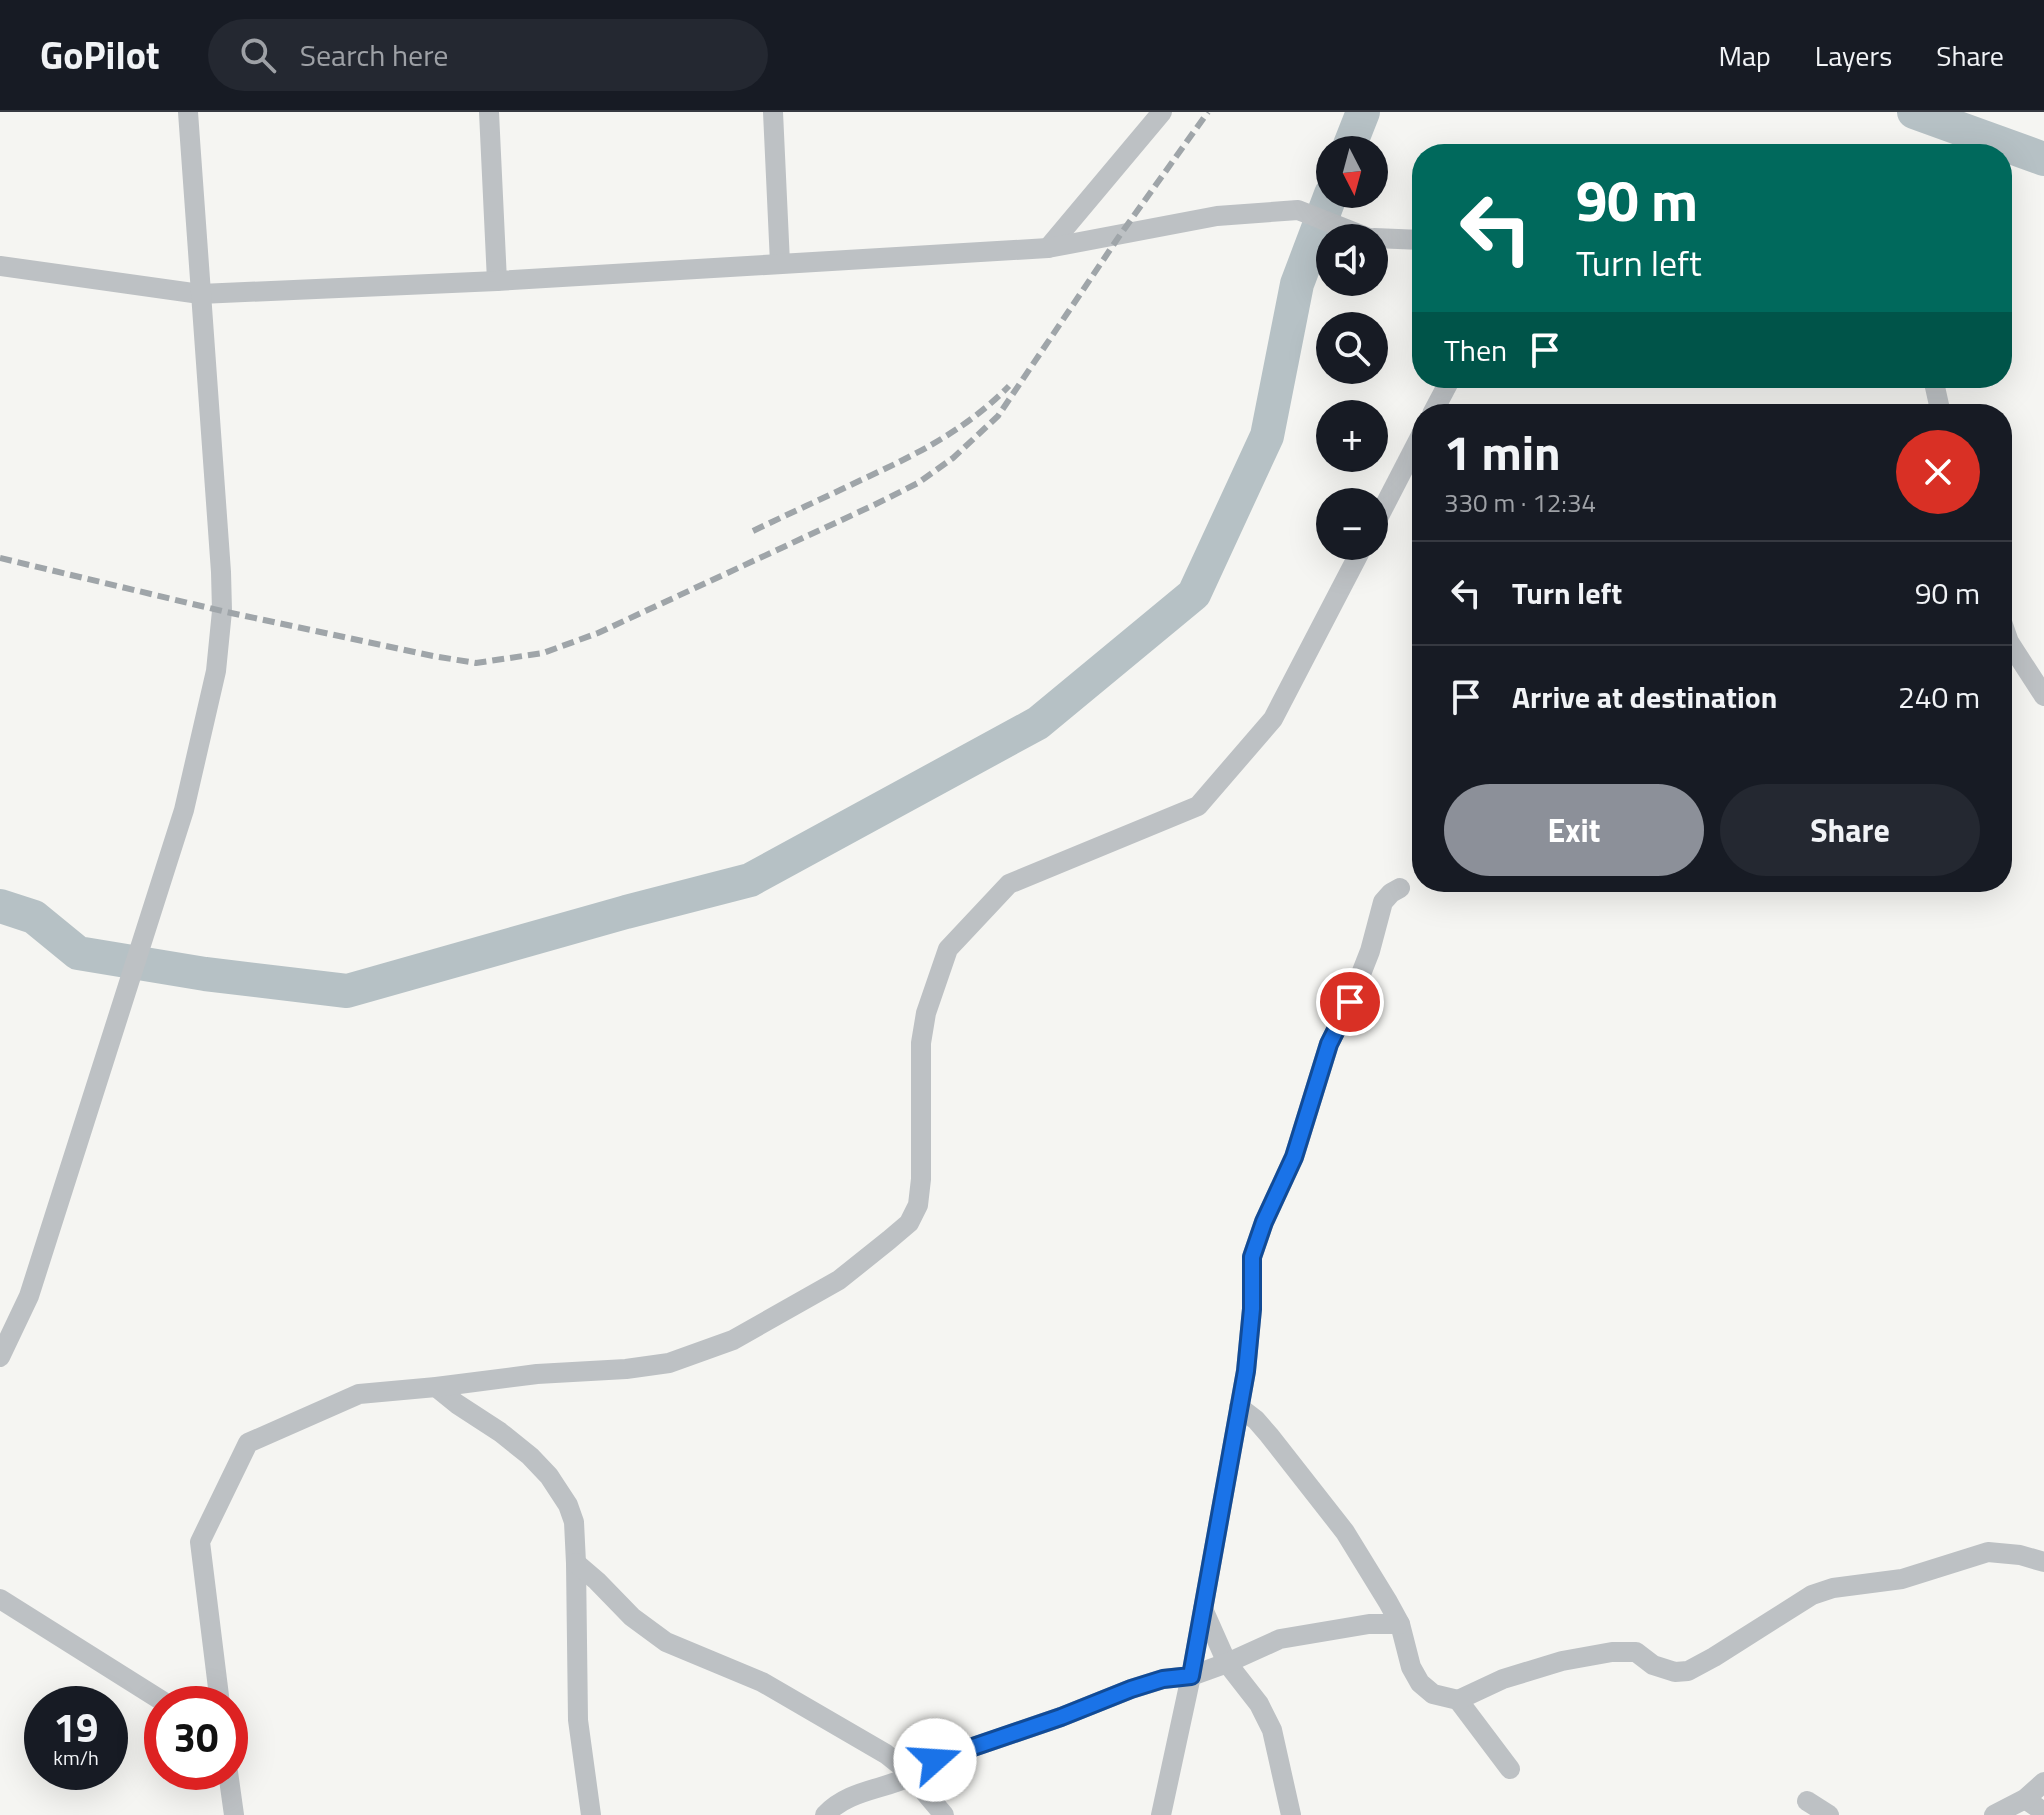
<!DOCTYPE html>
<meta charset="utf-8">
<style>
:root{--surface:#171b24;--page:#242831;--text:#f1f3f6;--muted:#9ea1a6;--line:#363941;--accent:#8c9099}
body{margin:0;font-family:"Titillium Web",sans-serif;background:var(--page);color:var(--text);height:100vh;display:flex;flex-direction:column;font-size:30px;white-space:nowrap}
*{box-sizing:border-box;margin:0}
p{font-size:26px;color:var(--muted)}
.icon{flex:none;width:44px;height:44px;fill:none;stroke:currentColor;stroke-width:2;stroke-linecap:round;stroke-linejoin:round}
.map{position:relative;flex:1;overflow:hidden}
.drawer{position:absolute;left:1412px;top:292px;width:600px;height:488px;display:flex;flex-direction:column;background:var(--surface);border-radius:32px;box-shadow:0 8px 32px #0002}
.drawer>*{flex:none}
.hud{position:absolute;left:1412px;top:32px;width:600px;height:244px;border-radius:32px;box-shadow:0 8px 32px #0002;background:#00695c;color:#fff;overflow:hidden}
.needle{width:52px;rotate:174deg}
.fabs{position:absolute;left:1316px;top:24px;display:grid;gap:16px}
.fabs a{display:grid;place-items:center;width:72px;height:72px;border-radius:50%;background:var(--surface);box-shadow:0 8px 32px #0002;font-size:40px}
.speed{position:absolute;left:24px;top:1574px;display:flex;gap:16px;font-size:40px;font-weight:700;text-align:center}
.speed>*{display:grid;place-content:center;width:104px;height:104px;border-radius:50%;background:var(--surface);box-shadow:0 8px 32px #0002;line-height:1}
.speed small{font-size:20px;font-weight:400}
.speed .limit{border:12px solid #d22;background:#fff;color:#111}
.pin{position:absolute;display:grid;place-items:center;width:68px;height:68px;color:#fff;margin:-34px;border:4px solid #fff;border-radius:50%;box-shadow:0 2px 8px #0007}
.me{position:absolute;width:88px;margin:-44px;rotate:71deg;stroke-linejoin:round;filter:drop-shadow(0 0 6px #0008)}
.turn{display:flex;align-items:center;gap:28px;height:168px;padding:0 32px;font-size:36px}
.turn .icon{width:104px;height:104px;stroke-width:2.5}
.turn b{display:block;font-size:56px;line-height:68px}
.then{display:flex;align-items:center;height:76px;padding:0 32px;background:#0003;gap:16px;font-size:30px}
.round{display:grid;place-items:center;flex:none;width:84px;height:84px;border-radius:42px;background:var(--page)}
.head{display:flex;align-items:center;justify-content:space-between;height:136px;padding:0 32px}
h1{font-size:48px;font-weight:700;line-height:60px}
.button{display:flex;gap:16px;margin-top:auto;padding:16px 32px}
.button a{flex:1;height:92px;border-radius:48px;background:var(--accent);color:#fff;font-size:32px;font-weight:700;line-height:92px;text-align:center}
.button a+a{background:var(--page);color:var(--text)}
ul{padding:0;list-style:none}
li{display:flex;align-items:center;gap:24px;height:104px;padding:0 32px;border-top:2px solid var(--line)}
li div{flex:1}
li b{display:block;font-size:30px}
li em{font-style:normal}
header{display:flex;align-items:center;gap:48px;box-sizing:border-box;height:112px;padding:0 40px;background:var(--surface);border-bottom:2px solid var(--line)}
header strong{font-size:38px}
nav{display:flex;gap:44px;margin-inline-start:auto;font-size:28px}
.search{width:560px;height:72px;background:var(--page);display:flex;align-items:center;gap:20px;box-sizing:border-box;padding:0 28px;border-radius:44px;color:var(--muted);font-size:30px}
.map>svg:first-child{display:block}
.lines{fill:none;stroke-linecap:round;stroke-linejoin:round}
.river{stroke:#b6c1c5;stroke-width:34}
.minor{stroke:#bdc1c4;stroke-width:20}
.rail{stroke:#9fa5a9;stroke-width:6;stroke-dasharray:12 6;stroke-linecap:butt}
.route-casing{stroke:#114b97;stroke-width:20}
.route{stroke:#1a73e8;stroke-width:14}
</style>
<header>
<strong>GoPilot</strong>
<div class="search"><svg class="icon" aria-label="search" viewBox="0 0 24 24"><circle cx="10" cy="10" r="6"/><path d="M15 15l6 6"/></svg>Search here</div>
<nav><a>Map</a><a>Layers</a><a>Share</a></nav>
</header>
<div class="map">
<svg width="2044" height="1703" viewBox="0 0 2044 1703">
<rect width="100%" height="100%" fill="#f5f5f2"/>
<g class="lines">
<g class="river">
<polyline points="1914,0 2044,47"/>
<polyline points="1348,38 1363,0"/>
<polyline points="0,794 34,805 78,841 205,862 347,879 626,800 750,768 1038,611 1194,482 1267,324 1297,172 1331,82"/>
</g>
<g class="minor">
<polyline points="489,0 497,169"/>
<polyline points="773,0 780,151"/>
<polyline points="1374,126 1422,128"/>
<polyline points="1048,136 1162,0"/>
<polyline points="0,154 200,182 497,169 1048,136 1217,104 1298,98 1369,126"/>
<polyline points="1933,266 1941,302"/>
<polyline points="1432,302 1451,266"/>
<polyline points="1374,414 1422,321"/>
<polyline points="2002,510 2009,530 2044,584"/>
<polyline points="0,1245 29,1184 184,698 216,559 222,499 221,460 188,0"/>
<polyline points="436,1275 457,1292 500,1320 530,1344 549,1364 568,1393 574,1410 576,1451 578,1608 591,1703"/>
<polyline points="1239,1295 1256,1308 1269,1323 1345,1420 1388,1490 1400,1512 1411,1555 1420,1571 1433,1582 1458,1588 1510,1657"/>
<polyline points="576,1451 597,1469 632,1505 666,1530 762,1570 886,1642 906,1658 944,1703"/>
<polyline points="0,1487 167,1592"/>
<polyline points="1203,1497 1227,1551 1259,1592 1272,1618 1291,1703"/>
<polyline points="1458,1588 1503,1567 1562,1549 1612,1540 1636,1540 1653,1553 1675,1560 1688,1559 1714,1545 1812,1483 1833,1476 1902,1467 1988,1440 2020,1443 2044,1450"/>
<polyline points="220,1592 200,1430 248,1331 359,1282 436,1275 537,1262 626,1257 669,1251 733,1228 839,1168 889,1128 909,1111 918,1093 921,1067 921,931 926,901 948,837 1009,772 1198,694 1273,607 1363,434"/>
<polyline points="906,1658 1061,1605 1131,1577 1163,1567 1191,1564 1227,1551 1280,1527 1369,1512 1400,1512"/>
<polyline points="228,1660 234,1703"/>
<polyline points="2025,1687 2044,1700"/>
<polyline points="1807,1689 1829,1703"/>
<path d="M825 1703C848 1678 883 1678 911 1664"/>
<polyline points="1161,1703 1191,1564 1246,1259 1252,1197 1252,1145 1264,1110 1294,1045 1329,932 1350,890 1370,839 1383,790 1391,781 1400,776"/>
<polyline points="1994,1703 2025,1687 2044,1670"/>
</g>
<g class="rail">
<path d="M753 419C788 402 824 386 859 369 915 343 965 319 1009 274"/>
<polyline points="0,446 222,499 433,544 476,551 543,541 598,521 874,393 918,371 953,346 998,304 1120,123 1208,0"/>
</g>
</g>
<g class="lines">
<defs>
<polyline id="route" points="935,1648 1061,1605 1131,1577 1163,1567 1191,1564 1246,1259 1252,1197 1252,1145 1264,1110 1294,1045 1329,932 1350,890"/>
</defs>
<use href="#route" class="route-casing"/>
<use href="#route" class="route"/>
</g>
</svg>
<div class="fabs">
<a><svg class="needle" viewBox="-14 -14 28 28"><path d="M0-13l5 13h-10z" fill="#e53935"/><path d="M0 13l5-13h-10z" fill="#9ea1a6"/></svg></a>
<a><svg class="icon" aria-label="sound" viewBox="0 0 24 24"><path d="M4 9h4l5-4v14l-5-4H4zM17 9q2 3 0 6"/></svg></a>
<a><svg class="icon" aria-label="search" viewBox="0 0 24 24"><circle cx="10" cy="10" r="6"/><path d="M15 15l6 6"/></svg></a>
<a>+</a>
<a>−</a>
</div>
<div class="speed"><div>19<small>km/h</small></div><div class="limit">30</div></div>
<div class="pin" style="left:1350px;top:890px;background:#d93025"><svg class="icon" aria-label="arrive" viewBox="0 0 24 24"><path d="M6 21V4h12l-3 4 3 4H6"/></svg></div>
<svg class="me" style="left:935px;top:1648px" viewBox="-20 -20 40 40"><circle r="19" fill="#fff"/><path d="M0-13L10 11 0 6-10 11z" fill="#1a73e8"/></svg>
<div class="hud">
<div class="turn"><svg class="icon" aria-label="left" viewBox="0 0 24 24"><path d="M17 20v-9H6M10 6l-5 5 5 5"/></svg><div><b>90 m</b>Turn left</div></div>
<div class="then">Then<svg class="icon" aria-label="arrive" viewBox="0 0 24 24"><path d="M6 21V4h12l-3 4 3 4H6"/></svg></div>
</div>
<section class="drawer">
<div class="head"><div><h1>1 min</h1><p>330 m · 12:34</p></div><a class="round" style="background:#d93025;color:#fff"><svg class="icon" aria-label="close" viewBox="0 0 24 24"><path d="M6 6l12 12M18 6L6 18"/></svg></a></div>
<ul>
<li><svg class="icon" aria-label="left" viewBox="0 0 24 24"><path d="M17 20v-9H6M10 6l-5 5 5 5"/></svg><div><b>Turn left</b></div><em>90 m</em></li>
<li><svg class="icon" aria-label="arrive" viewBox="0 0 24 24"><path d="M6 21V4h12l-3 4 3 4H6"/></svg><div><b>Arrive at destination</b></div><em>240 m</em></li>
</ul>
<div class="button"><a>Exit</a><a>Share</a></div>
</section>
</div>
